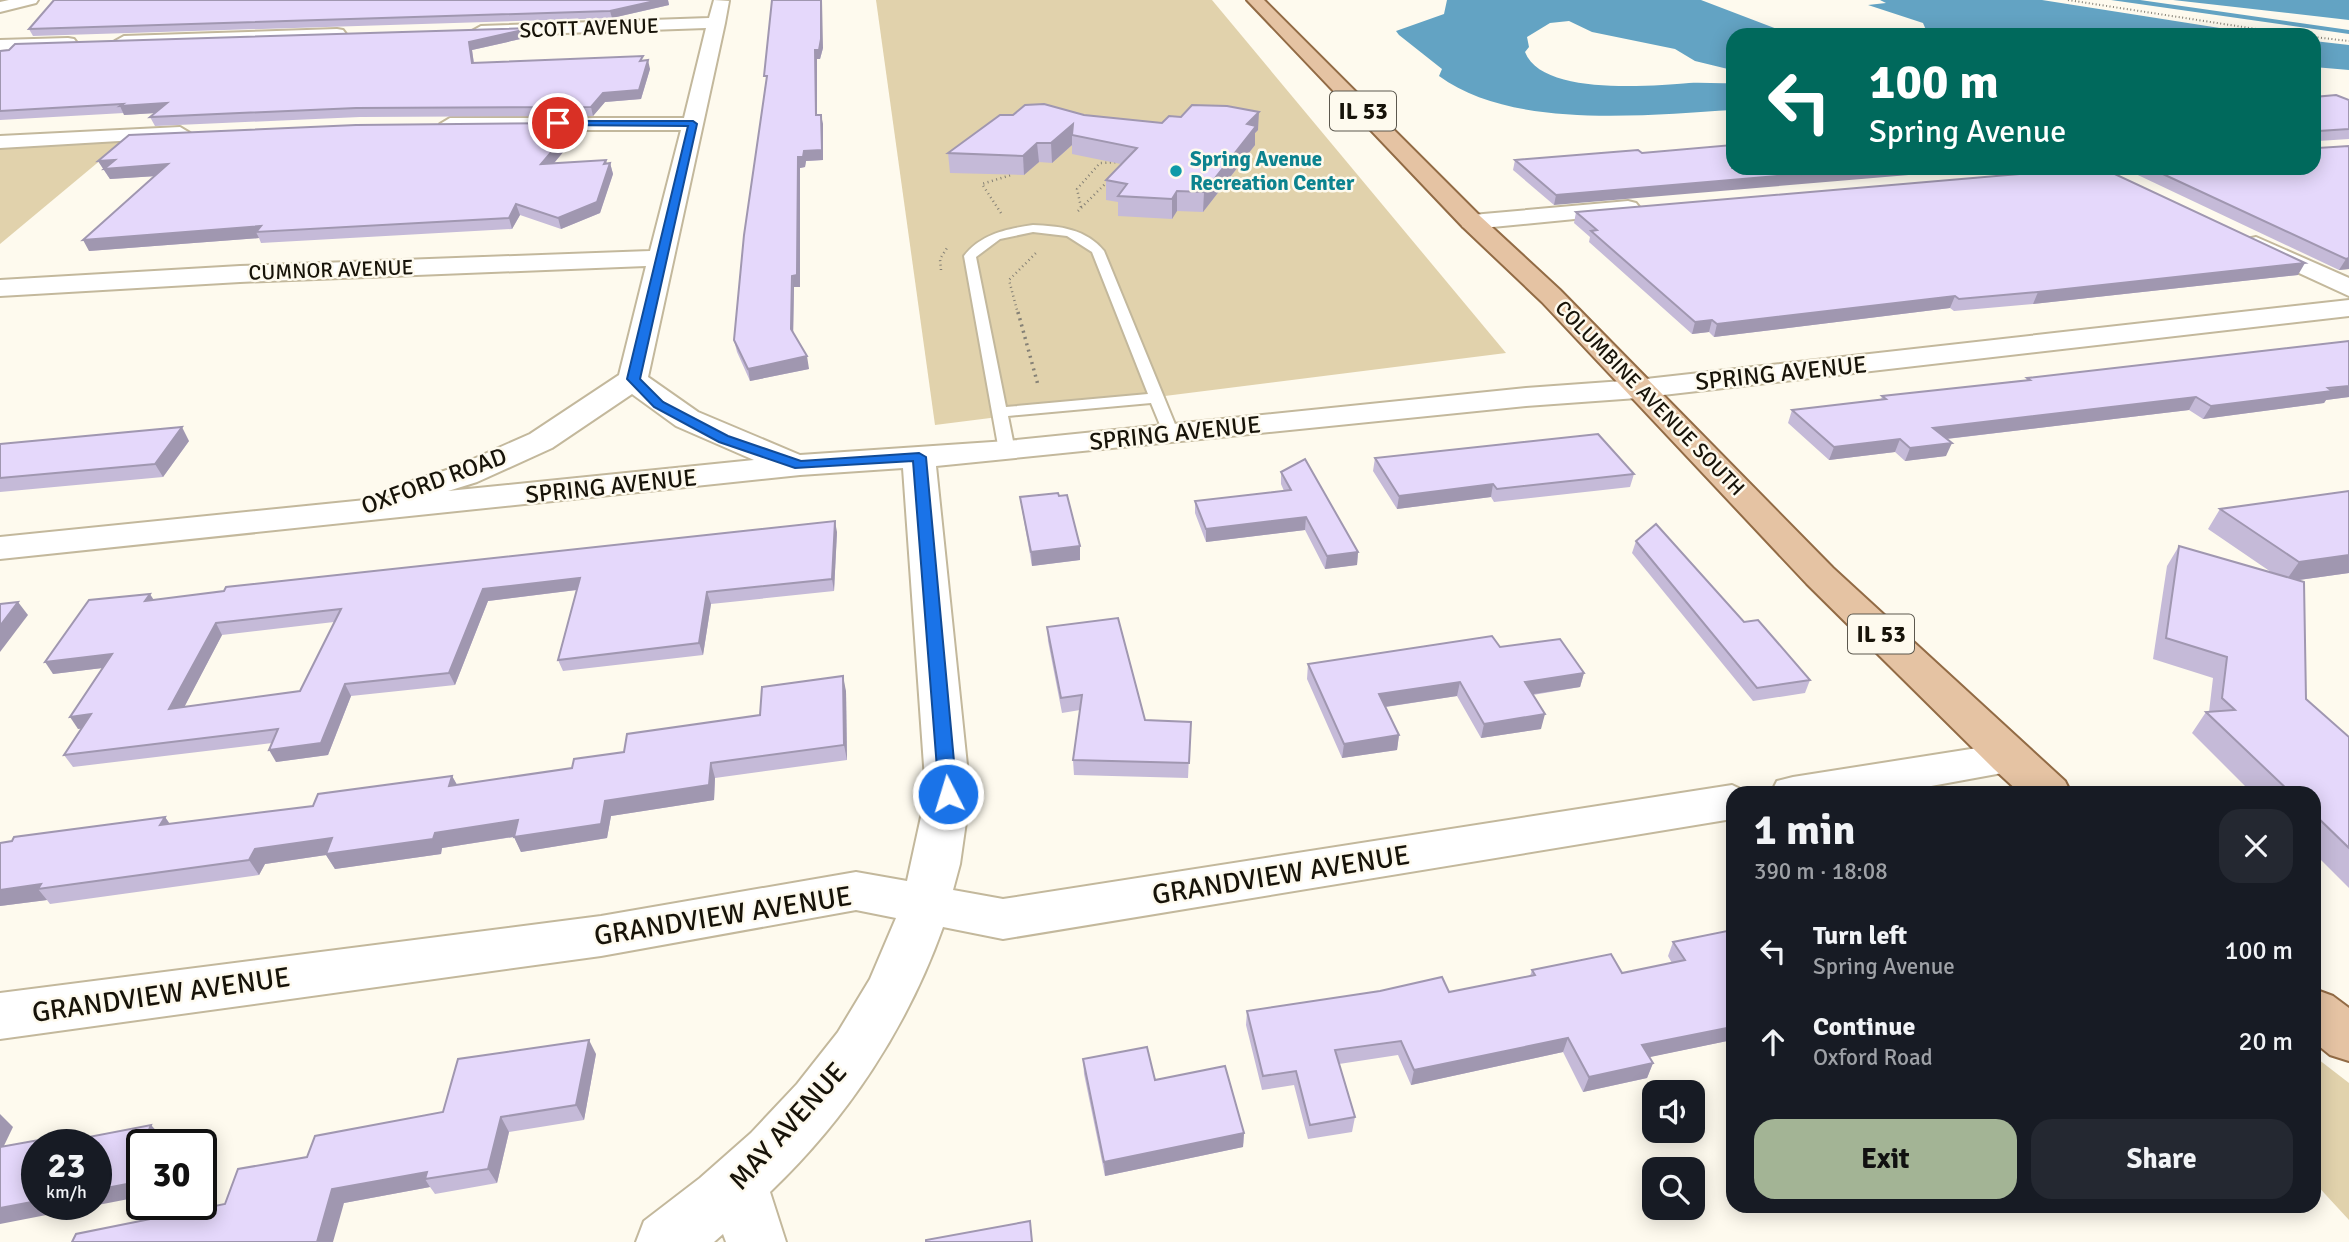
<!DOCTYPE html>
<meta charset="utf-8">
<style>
:root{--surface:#171b24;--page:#242831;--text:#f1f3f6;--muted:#9ea1a6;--accent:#a3b495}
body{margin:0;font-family:Signika,sans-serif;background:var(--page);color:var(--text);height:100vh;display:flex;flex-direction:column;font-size:26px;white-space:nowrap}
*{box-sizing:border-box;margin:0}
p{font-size:23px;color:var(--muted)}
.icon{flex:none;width:38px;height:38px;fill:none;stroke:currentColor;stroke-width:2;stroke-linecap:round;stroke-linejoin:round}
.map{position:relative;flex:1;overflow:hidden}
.sheet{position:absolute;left:1726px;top:786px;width:595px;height:427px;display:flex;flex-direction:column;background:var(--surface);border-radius:21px;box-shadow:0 4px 18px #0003}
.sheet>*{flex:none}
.banner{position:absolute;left:1726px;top:28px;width:595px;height:147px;border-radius:21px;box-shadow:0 4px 18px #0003;background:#00695c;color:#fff;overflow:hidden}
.tools{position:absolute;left:1642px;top:1080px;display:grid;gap:14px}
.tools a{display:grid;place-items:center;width:63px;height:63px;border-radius:14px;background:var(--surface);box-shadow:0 4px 18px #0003;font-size:35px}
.speed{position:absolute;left:21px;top:1129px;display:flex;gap:14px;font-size:35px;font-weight:700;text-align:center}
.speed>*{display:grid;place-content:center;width:91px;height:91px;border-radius:50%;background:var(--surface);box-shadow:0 4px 18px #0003;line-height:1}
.speed small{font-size:18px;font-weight:400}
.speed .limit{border:4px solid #111;border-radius:10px;background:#fff;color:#111}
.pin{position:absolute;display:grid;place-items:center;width:60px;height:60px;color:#fff;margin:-30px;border:4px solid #fff;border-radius:50%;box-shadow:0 2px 7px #0007}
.me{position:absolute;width:77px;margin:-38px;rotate:355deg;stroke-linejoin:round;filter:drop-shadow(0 0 5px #0008)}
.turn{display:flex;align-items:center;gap:24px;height:147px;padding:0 28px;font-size:32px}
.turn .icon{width:91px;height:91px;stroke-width:2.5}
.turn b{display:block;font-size:49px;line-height:60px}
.round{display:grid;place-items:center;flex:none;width:74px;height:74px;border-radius:21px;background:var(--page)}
.overview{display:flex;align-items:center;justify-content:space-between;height:119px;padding:0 28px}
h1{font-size:42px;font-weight:700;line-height:52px}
.primary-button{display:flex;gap:14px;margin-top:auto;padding:14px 28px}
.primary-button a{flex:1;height:80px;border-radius:21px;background:var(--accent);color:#111;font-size:28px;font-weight:700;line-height:80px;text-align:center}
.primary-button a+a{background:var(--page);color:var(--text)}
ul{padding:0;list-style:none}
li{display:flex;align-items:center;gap:21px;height:91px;padding:0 28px}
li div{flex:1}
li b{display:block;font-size:26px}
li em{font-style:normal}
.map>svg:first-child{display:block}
.green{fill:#e1d2ac}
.water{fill:#63a3c3}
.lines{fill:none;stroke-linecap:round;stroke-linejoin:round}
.lane-casing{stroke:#c3b89c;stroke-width:4}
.street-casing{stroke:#c3b89c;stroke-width:4}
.primary-casing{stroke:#926b45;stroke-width:4}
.path-far2{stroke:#858176;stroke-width:2;stroke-dasharray:1 2.5;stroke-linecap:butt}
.path-far1{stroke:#858176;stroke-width:2.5;stroke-dasharray:1 3.5;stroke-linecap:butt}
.path{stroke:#858176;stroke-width:3.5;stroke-dasharray:2 4.5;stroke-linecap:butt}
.lane{fill:#fff;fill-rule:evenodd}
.street{fill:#fff;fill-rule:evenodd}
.primary{fill:#e5c3a3;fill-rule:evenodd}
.wall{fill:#c5bad8;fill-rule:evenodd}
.shaded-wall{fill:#a097b0}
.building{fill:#e5d8fb;stroke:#a097b0;stroke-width:2;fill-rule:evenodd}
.route{fill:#1a73e8;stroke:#114b97;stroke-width:2}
.culture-dot{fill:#0f9aa8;stroke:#fefaee;stroke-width:2.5}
.labels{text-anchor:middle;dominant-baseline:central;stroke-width:5;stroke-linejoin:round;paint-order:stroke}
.far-street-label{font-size:21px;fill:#171309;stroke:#fefaee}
.far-culture-label{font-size:21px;font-weight:bold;fill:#0d838f;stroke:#fefaee;text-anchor:start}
.shield{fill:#fefaee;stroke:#5c584e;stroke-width:2}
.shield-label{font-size:23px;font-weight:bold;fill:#171309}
.street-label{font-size:24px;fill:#171309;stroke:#fefaee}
.near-street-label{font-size:28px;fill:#171309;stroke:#fefaee}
</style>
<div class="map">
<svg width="2349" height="1242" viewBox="0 0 2349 1242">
<rect width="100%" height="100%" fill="#fefaee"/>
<g class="green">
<polygon points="876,0 1212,0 1506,353 935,425"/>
<polygon points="126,139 0,244 0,146"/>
<polygon points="2314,1056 2349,1083 2349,1220 2314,1182"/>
</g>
<g class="water">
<path d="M1447 0H1701L1777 29 1807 35H1732V70L1695 61 1675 49 1592 32 1569 21 1550 23 1527 37 1529 47 1525 52C1542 96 1651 86 1689 83 1703 82 1718 84 1732 83V110C1646 115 1512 130 1439 76L1442 69 1399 35 1396 31 1444 14Z"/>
<polygon points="1880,0 2042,0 2264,35 1910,35 1926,30 1923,23 1868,5 1886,3"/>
<polygon points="2111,0 2140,0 2349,30 2349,34"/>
<polygon points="2173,0 2349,0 2349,20"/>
<polygon points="2314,41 2349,45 2349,70 2314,67"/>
</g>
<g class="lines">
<defs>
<path id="lane" d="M1033 225C1060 226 1086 229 1104 251L1179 434 1177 437H1165L1151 403 1008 416 1015 451 1007 456 999 451 964 256C981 234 1006 229 1033 225ZM1033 232 1067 236 1092 252 1148 394 1006 407 976 257 1000 239Z"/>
<g id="street">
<polygon points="9,0 38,0 36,3 0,12 0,2"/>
<path d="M714 0 729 1 725 23 648 377 698 412 800 455 1007 441 1526 388 1637 380 2349 300V316L1637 398 1526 406 936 466 970 794 960 864 953 890 1003 899 1732 785 1749 793H1732V819L1003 939 943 927C907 1028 847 1119 770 1192L786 1242H726L723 1234 714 1242H636L644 1221 700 1178 751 1133 797 1084 838 1032 870 979 896 918 856 910 601 956 0 1039V993L601 916 856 872 907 881 926 794 903 468 800 475 0 559V537L405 496 401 490 406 483 453 468 530 434 619 375 646 266 240 282 0 296V280L240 266 650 251 681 130H450L440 124 450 118H684L706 28 481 36 472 31 481 26 709 18ZM632 394 676 426 754 460 448 491 477 482 552 448Z"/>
<polygon points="337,29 343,30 346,34 343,38 124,46 115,41 124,36"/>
<polygon points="68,38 74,39 77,43 74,47 0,50 0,40"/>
<polygon points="180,127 190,133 187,137 0,148 0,136"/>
<polygon points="1628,201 1636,203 1640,208 1636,213 1472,229 1463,227 1460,222 1463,217 1472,215"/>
<polygon points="2256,237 2349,278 2349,296 2247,249 2244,244 2247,239"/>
<polygon points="2009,743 2024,747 2031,758 2024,769 1893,793 1771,793 1777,781 1793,777"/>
</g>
<g id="primary">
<polygon points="1247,0 1264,0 1481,217 1560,290 1833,568 2065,781 2071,793 2020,793 1994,769 1807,584 1542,302 1463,227"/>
<polygon points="2314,989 2333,996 2349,1008 2349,1061 2330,1055 2314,1042"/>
</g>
</defs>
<use href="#lane" class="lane-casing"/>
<use href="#street" class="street-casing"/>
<use href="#primary" class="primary-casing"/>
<g class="path-far2">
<polyline points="2068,0 2295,35"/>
<polyline points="2314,37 2349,41"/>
</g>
<g class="path-far1">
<polyline points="1081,207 1077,189 1100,163 1119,162"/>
<polyline points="1078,211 1109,180"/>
<polyline points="1001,213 982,184 1011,175"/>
<polyline points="941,270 940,259 947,248"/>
<polyline points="1018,314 1009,280 1037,252"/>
</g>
<polyline class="path" points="1018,312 1038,385"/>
<use href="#lane" class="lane"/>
<use href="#street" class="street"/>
<use href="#primary" class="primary"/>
</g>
<g class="wall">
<polygon points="54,0 668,0 669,5 612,18 33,36 29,29"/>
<polygon points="532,28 534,36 472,50 474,63 644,60 650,69 641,99 605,102 593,116 360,117 155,126 150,117 155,113 124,115 124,113 0,120 0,51"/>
<polygon points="823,48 820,59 817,59 817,115 823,124 823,160 806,161 805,167 800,168 800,287 794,287 793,333 809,369 750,381 737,352 734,340 765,86"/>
<polygon points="2314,97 2349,100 2349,139 2318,141 2318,148 2349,146 2349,269 2339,270 2123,168 2314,168"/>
<polygon points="1084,115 1162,123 1258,130 1255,133 1255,145 1203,212 1177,211 1172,219 1118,216 1118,202 1106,200 1106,180 1121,164 1072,154 1072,145 1052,163 1039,162 1024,175 950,173 948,153"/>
<polygon points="579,133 554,163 610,163 613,174 600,213 561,229 520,215 512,229 261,243 259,238 89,251 155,176 110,179 98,161"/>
<polygon points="1642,153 1554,205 1513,170 1515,160"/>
<polygon points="1576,212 2298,275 2033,304 1954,311 1950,308 1714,337 1709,332 1692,334 1589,242 1590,237 1574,223"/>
<polygon points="2349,341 2349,397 2326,400 2324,403 2203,419 2189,410 1947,439 1946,456 1905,461 1895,452 1829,460 1788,423 1792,410 1881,400 1882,396 2026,380 2027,378"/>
<polygon points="189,441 163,477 0,492 0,444"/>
<polygon points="1375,458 1634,474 1630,487 1494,502 1491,497 1397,509 1373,471"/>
<polygon points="1281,472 1358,552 1357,565 1325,569 1305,530 1206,542 1195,513 1195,501 1284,491 1281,484"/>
<polygon points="1059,496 1080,560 1032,566 1022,510 1020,497"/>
<polygon points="2220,509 2349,573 2299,580 2306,699 2349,737 2349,888 2314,853 2314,793 2252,793 2192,733 2206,712 2209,712 2213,678 2153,659 2167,566 2179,546 2271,572 2208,529"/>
<path d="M837 532 834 591 711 604 703 655 563 671 558 660 577 590 488 601 455 685 351 696 328 755 276 762 272 743 73 767 64 755 82 728 78 729 102 668 53 674 154 600ZM334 622 300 691 184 707 222 635Z"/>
<polygon points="1636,541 1744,622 1810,680 1805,693 1753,701 1632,553"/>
<polygon points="1047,627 1145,720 1190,736 1188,778 1074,775 1073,760 1080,710 1062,713 1048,641"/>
<polygon points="1500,647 1584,673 1580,687 1533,695 1541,729 1481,738 1457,696 1386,707 1399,735 1397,750 1342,758 1307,679 1308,664"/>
<polygon points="846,691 847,760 715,778 714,800 611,816 607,838 521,852 514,837 442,848 441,854 335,869 326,855 265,864 259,875 50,904 47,900 0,906 0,843 165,817 170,824 313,806 452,776 457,785 572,768 624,752"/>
<polygon points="1732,939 1732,1040 1649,1057 1653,1063 1647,1078 1583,1092 1563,1052 1411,1085 1398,1055 1339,1064 1355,1117 1352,1132 1308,1139 1294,1085 1262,1090 1246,1025 1247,1011 1449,992 1530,976 1532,970 1622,973 1672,963 1668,956 1673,942"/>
<polygon points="596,1054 584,1120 509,1132 497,1183 435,1194 430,1187 344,1203 225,1204 307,1157 443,1112"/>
<polygon points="1083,1059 1155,1080 1244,1133 1243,1147 1105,1176 1084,1074"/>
</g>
<g class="shaded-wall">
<polygon points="659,0 668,0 669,5 612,18 610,11"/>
<polygon points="821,0 822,0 823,48 820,59 817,59 817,125 816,115 815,50"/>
<polygon points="532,28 534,36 472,50 475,72 472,63 469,42"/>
<polygon points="648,60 650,69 641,99 605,102 593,116 591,107 603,93"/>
<polygon points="167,103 172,112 124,115 120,106"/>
<polygon points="1259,112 1258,130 1255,133 1255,145 1203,212 1204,192 1247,124"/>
<polygon points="821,115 823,124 823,160 806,161 805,167 800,168 800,287 794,287 793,341 791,329 798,157 804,151"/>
<polygon points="576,123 579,133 544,175 541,164"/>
<polygon points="1073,124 1072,135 1072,145 1052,163 1051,143"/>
<polygon points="1037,143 1039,162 1024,175 1023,156"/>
<polygon points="115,160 168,164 173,175 110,179 98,161"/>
<polygon points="606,160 608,169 610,163 613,174 600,213 561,229 558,218 604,164"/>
<polygon points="1872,168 1992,168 1554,205 1556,195"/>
<polygon points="1177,191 1177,211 1172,219 1172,199"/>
<polygon points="516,204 520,215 512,229 509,218"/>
<polygon points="261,226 256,232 259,238 89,251 83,240"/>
<polygon points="2349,258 2349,269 2339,270 2346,259"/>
<polygon points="2305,263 2298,275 2033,304 2038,292"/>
<polygon points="1955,296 1950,308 1714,337 1717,324"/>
<polygon points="1712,320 1709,332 1692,334 1695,322"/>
<polygon points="807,356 809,369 750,381 748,369"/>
<polygon points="2349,386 2349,397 2326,400 2324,403 2203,419 2211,406"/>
<polygon points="2196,397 2189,410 1928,441 1933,428"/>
<polygon points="182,427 189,441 163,477 155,464"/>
<polygon points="1900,439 1895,452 1829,460 1834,447"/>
<polygon points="1952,443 1946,456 1905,461 1910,448"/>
<polygon points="1493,484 1491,497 1397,509 1399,496"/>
<polygon points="1306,517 1305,530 1206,542 1206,529"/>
<polygon points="835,521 837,532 834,591 832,579"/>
<polygon points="1080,546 1080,560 1032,566 1031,552"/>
<polygon points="1358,552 1357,565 1325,569 1327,556"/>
<polygon points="2349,555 2349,573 2285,582 2299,562"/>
<polygon points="580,578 584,589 488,601 455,685 449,673 483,589"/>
<polygon points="707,592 711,604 703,655 699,643"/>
<polygon points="150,594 157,605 145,601"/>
<polygon points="18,602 28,615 0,652 0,626"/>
<polygon points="216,623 222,635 177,721 169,709"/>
<polygon points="112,654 119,666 53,674 45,662"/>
<polygon points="1584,673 1580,687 1521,696 1525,682"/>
<polygon points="843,676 846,691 847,760 844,745"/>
<polygon points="1460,682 1457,696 1377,708 1379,694"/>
<polygon points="345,684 351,696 328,755 276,762 269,750"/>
<polygon points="91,714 100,726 78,729 70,717"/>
<polygon points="1545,714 1541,729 1481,738 1484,724"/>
<polygon points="1399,735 1397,750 1342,758 1344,744"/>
<polygon points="711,763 715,778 714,800 611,816 607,838 521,852 514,837 605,801"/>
<polygon points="452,776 460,790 449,786"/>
<polygon points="165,817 175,832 160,825"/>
<polygon points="518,820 525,835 442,848 441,854 335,869 326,855 265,864 259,875 249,860 255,849 332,838 435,833"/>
<polygon points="41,884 38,889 47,900 0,906 0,890"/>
<polygon points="1732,1027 1732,1040 1636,1060 1642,1045"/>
<polygon points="1568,1038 1563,1052 1411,1085 1414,1070"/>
<polygon points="589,1040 596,1054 584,1120 576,1105"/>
<polygon points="1653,1063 1647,1078 1583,1092 1589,1077"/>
<polygon points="0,1114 13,1127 0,1154"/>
<polygon points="501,1117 509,1132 497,1183 488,1169"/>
<polygon points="151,1125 163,1138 160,1144 143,1144"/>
<polygon points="1244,1133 1243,1147 1105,1176 1104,1162"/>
<polygon points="61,1136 70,1144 58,1143"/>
<polygon points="142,1147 142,1192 139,1197 0,1224 0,1208 37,1201 37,1204 96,1204 96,1190"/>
<polygon points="427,1172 425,1179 430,1187 344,1203 333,1242 317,1242 332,1189"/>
</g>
<g class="building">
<polygon points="54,0 659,0 610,11 29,29"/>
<polygon points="772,0 821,0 821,39 819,50 815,50 816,115 821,115 822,150 804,151 803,157 798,157 797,275 792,276 791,329 807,356 748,369 734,340 744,235 767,76 764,76"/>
<polygon points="532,28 469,42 472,63 643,56 640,61 648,60 639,90 603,93 591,107 356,108 150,117 167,103 120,106 123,104 0,111 0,51 9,50 15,44"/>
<polygon points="2336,95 2349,100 2349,129 2319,131 2318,148 2349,146 2349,258 2346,259 2150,168 2314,168 2314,97"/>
<polygon points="1044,104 1084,115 1162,123 1169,116 1181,117 1192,105 1227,106 1259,112 1247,124 1256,126 1204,192 1177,191 1172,199 1118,196 1127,184 1106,180 1137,148 1072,135 1073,124 1051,143 1037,143 1023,156 948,153 1000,115 1013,115 1025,105"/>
<polygon points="576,123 541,164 606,160 604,164 610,163 597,202 558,218 516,204 509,218 256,232 261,226 83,240 168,164 104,169 115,160 98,161 129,135 356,125"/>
<polygon points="1732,145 1732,168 1872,168 1556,195 1515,160 1638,150 1642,153"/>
<polygon points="2090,168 2102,168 2305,263 2038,292 1959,299 1955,296 1717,324 1712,320 1695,322 1591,231 1597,230 1576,212"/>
<polygon points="2349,341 2349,386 2328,388 2332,391 2211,406 2196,397 1933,428 1952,443 1910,448 1900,439 1834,447 1792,410 1886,399 1882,396 2030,380 2027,378"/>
<polygon points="182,427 155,464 0,478 0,444"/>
<polygon points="1598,434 1634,474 1497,489 1493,484 1399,496 1375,458"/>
<polygon points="1305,459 1358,552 1327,556 1306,517 1206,529 1195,501 1291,490 1281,472"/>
<polygon points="2349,491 2349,555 2299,562 2220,509"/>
<polygon points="1058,493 1059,496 1067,495 1080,546 1031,552 1020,497"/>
<path d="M835 521 832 579 707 592 699 643 558 660 580 578 483 589 449 673 345 684 321 743 269 750 278 729 64 755 91 714 70 717 112 654 45 662 89 600 150 594 145 601 224 591 226 587ZM341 609 300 691 169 709 216 623Z"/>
<polygon points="1656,524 1744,622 1758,620 1810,680 1757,688 1636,541"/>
<polygon points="2179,546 2304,582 2306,699 2349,737 2349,848 2314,814 2314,793 2291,793 2206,712 2235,710 2222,698 2227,657 2166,638"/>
<polygon points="18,602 0,626 0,604"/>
<polygon points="1118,618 1145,720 1191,722 1189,763 1073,760 1082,695 1061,698 1047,627"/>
<polygon points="1492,636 1500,647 1560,639 1584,673 1525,682 1545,714 1484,724 1460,682 1379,694 1399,735 1344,744 1308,664"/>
<polygon points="843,676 844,745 711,763 709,785 605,801 601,824 514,837 518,820 435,833 433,839 326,854 332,838 255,849 249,860 38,889 41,884 0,890 0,843 12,841 14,837 165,817 160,825 313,806 318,794 452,776 449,786 572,768 574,759 624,752 627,734 760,715 762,687"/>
<polygon points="1727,931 1732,939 1732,1027 1642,1045 1653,1063 1589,1077 1568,1038 1414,1070 1401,1041 1335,1050 1355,1117 1310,1125 1296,1071 1263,1076 1247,1011 1380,991 1442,977 1449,992 1535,975 1532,970 1611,954 1622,973 1685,960 1673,942"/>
<polygon points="589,1040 576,1105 501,1117 488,1169 425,1179 427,1172 332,1189 317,1242 72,1242 76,1234 225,1204 238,1169 307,1157 315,1136 443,1112 458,1059"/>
<polygon points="1147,1047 1155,1080 1225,1066 1244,1133 1104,1162 1083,1059"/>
<polygon points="151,1125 143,1144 142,1144 142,1147 127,1184 96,1190 96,1144 37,1144 37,1201 0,1208 0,1147 61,1136 58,1143"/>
<polygon points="1030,1221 1032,1242 926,1242 926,1240"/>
</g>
<polygon class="route" points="558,121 693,121 697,124 640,379 663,402 728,436 801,461 919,453 926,457 957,794 954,799 948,801 939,794 913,461 795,468 719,442 654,407 627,379 688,126 555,125"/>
<circle class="culture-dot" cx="1176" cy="171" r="7"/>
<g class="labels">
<g class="far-street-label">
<text transform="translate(589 28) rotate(-2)">SCOTT AVENUE</text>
<text transform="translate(331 270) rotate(-2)">CUMNOR AVENUE</text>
<text transform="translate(1650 398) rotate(46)">COLUMBINE AVENUE SOUTH</text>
</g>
<g class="far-culture-label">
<text x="1190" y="159">Spring Avenue<tspan x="1190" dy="24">Recreation Center</tspan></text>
</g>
<g class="shield">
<rect x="1330" y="91.5" width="66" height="39" rx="5"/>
<rect x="1848" y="614.5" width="66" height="39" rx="5"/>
</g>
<g class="shield-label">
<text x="1363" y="111">IL 53</text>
<text x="1881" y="634">IL 53</text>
</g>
<g class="street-label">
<text transform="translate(1781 373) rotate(-6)">SPRING AVENUE</text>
<text transform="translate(1175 433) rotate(-6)">SPRING AVENUE</text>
<text transform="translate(434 481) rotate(-20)">OXFORD ROAD</text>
<text transform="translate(611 486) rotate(-6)">SPRING AVENUE</text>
</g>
<g class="near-street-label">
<text transform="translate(1281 875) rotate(-9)">GRANDVIEW AVENUE</text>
<text transform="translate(723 916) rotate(-9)">GRANDVIEW AVENUE</text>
<text transform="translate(161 995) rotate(-8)">GRANDVIEW AVENUE</text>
<text transform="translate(788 1126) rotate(-48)">MAY AVENUE</text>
</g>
</g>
</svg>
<div class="tools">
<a><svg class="icon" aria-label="sound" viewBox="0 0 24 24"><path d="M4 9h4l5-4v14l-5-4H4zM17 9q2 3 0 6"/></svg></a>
<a><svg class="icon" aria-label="search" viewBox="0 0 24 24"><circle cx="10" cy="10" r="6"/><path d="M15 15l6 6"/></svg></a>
</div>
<div class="speed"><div>23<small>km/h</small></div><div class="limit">30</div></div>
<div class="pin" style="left:558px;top:123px;background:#d93025"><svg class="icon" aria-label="arrive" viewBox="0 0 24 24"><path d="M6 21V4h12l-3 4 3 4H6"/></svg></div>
<svg class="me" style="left:948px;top:794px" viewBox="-20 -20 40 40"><circle r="17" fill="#1a73e8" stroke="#fff" stroke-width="3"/><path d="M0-11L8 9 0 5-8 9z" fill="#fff"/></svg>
<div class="banner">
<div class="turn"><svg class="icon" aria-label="left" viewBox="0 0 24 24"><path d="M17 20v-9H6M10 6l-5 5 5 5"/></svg><div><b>100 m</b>Spring Avenue</div></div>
</div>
<section class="sheet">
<div class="overview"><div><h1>1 min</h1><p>390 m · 18:08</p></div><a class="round"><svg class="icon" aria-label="close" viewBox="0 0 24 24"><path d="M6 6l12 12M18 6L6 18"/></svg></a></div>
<ul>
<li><svg class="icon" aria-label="left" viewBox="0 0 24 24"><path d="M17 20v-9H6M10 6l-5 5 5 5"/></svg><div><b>Turn left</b><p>Spring Avenue</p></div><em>100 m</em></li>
<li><svg class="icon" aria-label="ahead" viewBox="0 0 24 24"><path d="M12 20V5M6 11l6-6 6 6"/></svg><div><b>Continue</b><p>Oxford Road</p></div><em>20 m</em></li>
</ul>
<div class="primary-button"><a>Exit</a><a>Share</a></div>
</section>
</div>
